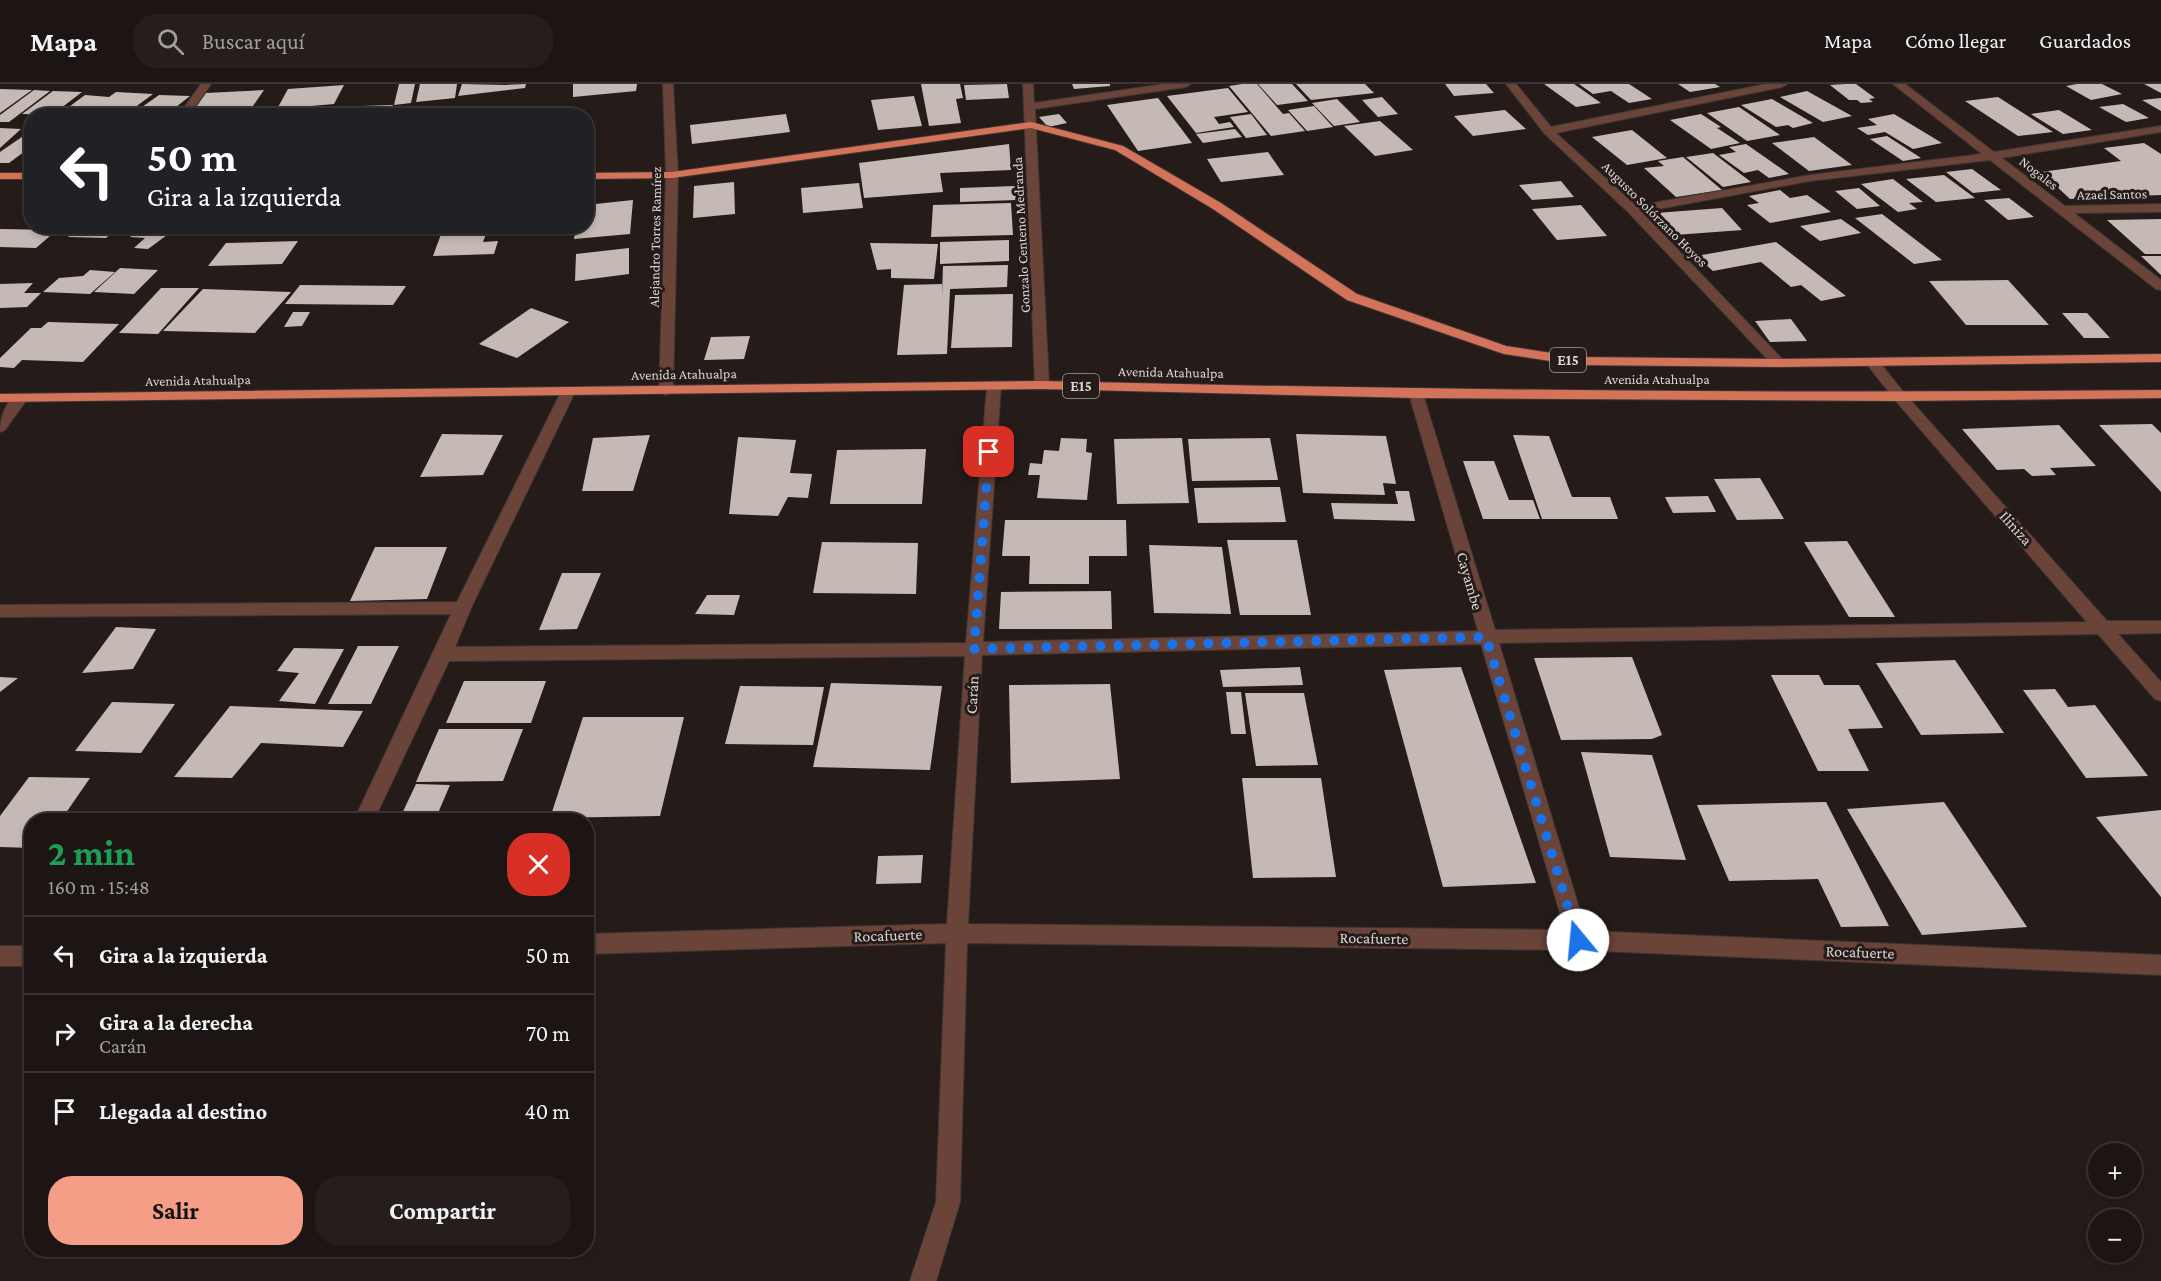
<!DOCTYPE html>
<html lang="es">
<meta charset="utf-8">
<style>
:root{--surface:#1c1514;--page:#251e1d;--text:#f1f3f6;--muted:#a09fa0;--line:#3a3434;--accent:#f49e88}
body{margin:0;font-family:"Crimson Pro",serif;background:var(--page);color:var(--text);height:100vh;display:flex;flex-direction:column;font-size:22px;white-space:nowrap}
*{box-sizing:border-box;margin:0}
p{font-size:20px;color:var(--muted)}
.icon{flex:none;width:33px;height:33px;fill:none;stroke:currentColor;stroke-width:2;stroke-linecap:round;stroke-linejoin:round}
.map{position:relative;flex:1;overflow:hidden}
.drawer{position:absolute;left:24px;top:729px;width:570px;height:444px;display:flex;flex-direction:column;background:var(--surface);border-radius:24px;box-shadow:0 3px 9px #0003,0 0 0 2px var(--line)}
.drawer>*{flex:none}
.top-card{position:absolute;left:24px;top:24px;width:570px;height:126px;border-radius:24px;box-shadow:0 3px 9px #0003,0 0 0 2px var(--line);background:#202124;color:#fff;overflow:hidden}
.fabs{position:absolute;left:2088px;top:1059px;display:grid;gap:12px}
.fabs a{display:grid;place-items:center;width:54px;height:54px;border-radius:50%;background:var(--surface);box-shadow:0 3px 9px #0003,0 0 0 2px var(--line);font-size:30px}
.pin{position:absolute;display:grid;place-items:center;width:51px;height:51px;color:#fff;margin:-26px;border-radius:12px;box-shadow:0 3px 9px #0006}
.me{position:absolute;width:66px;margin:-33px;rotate:343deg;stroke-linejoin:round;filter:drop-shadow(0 0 4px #0008)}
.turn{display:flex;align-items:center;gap:21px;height:126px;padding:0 24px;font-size:27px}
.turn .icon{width:78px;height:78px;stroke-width:2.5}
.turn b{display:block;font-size:42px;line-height:51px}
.round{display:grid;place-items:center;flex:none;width:63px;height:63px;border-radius:24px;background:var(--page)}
.head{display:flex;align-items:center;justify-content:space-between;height:102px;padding:0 24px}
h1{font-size:36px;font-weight:700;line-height:45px;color:#1e9e55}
.cta{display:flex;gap:12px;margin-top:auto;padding:12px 24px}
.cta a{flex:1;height:69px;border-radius:24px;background:var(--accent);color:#111;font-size:24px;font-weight:700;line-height:69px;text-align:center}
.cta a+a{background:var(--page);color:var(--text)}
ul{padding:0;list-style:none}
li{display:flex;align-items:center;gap:18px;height:78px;padding:0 24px;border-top:2px solid var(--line)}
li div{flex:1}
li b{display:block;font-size:22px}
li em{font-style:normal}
header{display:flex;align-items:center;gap:36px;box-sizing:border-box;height:84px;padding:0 30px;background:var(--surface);border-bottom:2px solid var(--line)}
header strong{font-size:28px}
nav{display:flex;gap:33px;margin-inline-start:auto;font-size:21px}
.search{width:420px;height:54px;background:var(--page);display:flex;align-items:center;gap:15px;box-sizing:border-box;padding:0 21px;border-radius:24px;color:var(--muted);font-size:22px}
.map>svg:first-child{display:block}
.building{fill:#c5b9b6}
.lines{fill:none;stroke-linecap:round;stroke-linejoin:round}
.lane-casing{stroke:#3f3634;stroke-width:2}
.street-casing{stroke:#3f3634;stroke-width:2}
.highway-casing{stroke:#3f3634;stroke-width:2}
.lane{fill:#6a4339;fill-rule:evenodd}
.street{fill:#6a4339;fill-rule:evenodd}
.highway{fill:#d2735a;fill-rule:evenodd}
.route{stroke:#1a73e8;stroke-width:10;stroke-dasharray:0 18}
.labels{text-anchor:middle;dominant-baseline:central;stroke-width:6;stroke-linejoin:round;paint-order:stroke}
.far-street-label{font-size:14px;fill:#dcd5d4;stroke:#251c1a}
.shield{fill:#251c1a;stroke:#a59e9c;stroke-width:1.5}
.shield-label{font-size:15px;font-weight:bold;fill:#dcd5d4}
.street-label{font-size:16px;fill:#dcd5d4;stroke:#251c1a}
</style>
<header>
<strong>Mapa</strong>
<div class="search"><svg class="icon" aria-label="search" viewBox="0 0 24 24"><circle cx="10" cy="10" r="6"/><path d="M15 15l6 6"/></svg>Buscar aquí</div>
<nav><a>Mapa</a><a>Cómo llegar</a><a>Guardados</a></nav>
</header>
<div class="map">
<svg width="2161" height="1197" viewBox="0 0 2161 1197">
<rect width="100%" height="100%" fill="#251c1a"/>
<g class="building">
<polygon points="399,0 415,0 411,19 394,21"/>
<polygon points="420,0 457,0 455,14 416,18"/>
<polygon points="462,0 505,1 526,0 525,4 458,12"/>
<polygon points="573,0 637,0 636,7 573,13"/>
<polygon points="921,0 960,0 963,14 956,15 961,39 929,42"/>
<polygon points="1007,0 1009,14 966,16 964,1"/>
<polygon points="1072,0 1110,0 1110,2 1074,5"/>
<polygon points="1242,0 1257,0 1283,30 1289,29 1305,47 1271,52 1229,2"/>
<polygon points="1258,0 1292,0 1308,17 1277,21"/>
<polygon points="1296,0 1365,0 1374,9 1311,16"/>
<polygon points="1445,0 1486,0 1494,9 1454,12"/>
<polygon points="1544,0 1574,0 1601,19 1576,23"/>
<polygon points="1579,0 1629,0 1652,15 1629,19 1611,7 1593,10"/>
<polygon points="1678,0 1715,0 1720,3 1690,8"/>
<polygon points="1845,0 1856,0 1875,14 1869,15 1873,18 1861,19 1857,16 1849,16 1830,1"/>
<polygon points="2077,0 2102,0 2122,10 2091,16 2066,2"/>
<polygon points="2144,0 2161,0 2161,9"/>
<polygon points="344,1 334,20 277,25 288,5"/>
<polygon points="1228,4 1248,28 1214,33 1219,40 1230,38 1234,43 1196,49 1167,12"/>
<polygon points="0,5 32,6 0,29"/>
<polygon points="34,6 50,7 9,38 0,38 0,31"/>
<polygon points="264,6 246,32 189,32 206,9"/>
<polygon points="53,7 82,8 52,31 22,30"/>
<polygon points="1807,7 1852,32 1823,38 1780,13"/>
<polygon points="116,8 153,10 130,27 107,26 100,32 58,31 85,11 109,13"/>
<polygon points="159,11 190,12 167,30 135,28"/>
<polygon points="914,12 922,42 878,46 871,16"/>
<polygon points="1382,13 1398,30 1378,33 1362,16"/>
<polygon points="1998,13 2053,48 2018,52 1965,17"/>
<polygon points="1158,14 1192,59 1138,67 1107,21"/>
<polygon points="2161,14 2161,27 2142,16"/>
<polygon points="1337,15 1360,38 1334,42 1312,19"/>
<polygon points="1772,15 1813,39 1793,44 1788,41 1776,43 1741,21"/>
<polygon points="2123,20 2149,34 2126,38 2099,23"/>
<polygon points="393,21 386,32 309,32 311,28 358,27 362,22"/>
<polygon points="1314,22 1333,43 1307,47 1288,26"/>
<polygon points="1739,23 1780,51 1747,57 1707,29"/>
<polygon points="1505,26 1526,45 1473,52 1454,32"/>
<polygon points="2059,26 2092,46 2063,50 2031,30"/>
<polygon points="786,30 790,48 692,60 690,41"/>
<polygon points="1059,30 1067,39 1048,43 1039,33"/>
<polygon points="1251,30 1267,51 1246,54 1230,33"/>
<polygon points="1701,30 1721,43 1717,44 1740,59 1711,65 1670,36"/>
<polygon points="1894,30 1942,59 1913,65 1885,48 1868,51 1857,44 1877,41 1868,35"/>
<polygon points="1380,37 1413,66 1375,72 1344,42"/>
<polygon points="0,44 21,45 0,64"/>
<polygon points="1235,45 1242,53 1203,59 1196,50"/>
<polygon points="32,46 32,62 9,79 0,79 0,68"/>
<polygon points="1632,46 1667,74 1627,81 1592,53"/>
<polygon points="1887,52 1921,74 1903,77 1870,55"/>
<polygon points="1814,53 1852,81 1809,87 1772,59"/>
<polygon points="2144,59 2161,70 2161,111 2070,115 2041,88 2121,77 2104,64"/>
<polygon points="1009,60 1011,86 940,89 943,108 864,114 859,79"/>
<polygon points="1746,60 1789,90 1769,94 1758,86 1744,89 1719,71 1736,68 1729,63"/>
<polygon points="1268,68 1284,91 1221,98 1207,75"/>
<polygon points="1713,69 1751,98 1723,103 1686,73"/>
<polygon points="1683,73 1722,106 1676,113 1644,84 1664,82 1658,77"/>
<polygon points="1972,85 2001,106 1973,109 1946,88"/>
<polygon points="1944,91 1975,114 1936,118 1906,95"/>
<polygon points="1893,95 1923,118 1909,119 1917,125 1898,128 1861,100"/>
<polygon points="1561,97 1574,113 1532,116 1519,101"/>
<polygon points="734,98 735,130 693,134 694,102"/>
<polygon points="859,99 863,124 803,129 801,104"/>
<polygon points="1015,102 1016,116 960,118 960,104"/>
<polygon points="1859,104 1880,122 1857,125 1835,107"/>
<polygon points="1780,106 1790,114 1807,111 1831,128 1770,139 1747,121 1759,119 1749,112"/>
<polygon points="2009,114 2034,133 2008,136 1984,116"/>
<polygon points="633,116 630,150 574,155 576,142 586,142 586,121"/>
<polygon points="1011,119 1013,151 931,153 933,121"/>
<polygon points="1581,121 1607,152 1557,156 1532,125"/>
<polygon points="1722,124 1742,146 1675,151 1656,129"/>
<polygon points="1882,130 1942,176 1914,180 1855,134"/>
<polygon points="1841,135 1861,149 1820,157 1800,142"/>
<polygon points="2161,135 2161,170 2145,170 2107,136"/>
<polygon points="69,142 120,142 106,154 68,153 72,149 61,149"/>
<polygon points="143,142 186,142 182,146 174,146 148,165 134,164 145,154 130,153"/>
<polygon points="444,142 489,142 483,158 498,157 494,170 433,172"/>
<polygon points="0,145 57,146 36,164 0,163"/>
<polygon points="1009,156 1009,177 940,180 940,158"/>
<polygon points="298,157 282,180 208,182 226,159"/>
<polygon points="1776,158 1846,212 1821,217 1801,201 1791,203 1761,178 1713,187 1696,172"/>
<polygon points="870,159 938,160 934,195 891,194 891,185 877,186"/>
<polygon points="629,164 629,190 575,197 576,170"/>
<polygon points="2141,172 2161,172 2161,191"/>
<polygon points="1008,181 1007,203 950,205 947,270 897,271 904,201 942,200 942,211 943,182"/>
<polygon points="120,184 158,186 134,210 94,208"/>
<polygon points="90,186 115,188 90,210 43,208 59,194 83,192"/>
<polygon points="2008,196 2049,241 1966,241 1929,197"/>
<polygon points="33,199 24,209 41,209 27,223 0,224 0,200"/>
<polygon points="300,201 406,202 393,221 285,220"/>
<polygon points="161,204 199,204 158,250 119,249"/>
<polygon points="203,205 291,208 255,249 163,247"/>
<polygon points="1013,210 1012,263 951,264 955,211"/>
<polygon points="531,224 569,238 517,274 479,260"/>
<polygon points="293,228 310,228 302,242 284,243"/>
<polygon points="2062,229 2087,229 2110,254 2084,254"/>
<polygon points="1791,235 1807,257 1770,258 1755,237"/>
<polygon points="48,238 119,240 83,278 22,276 14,284 0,283 0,274 31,244 41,244"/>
<polygon points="750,252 744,275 704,276 711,253"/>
<polygon points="2152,340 2161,349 2161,408 2099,341"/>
<polygon points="2059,341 2096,382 2050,384 2056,391 2032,392 2024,385 1997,386 1962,345"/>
<polygon points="442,350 503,351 483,391 420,393"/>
<polygon points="1296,350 1386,352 1396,400 1383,399 1385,411 1303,409"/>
<polygon points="650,351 633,407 582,407 593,354"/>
<polygon points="1513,351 1549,352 1572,413 1610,413 1618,435 1542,435"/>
<polygon points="738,353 796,356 790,389 812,390 808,414 788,413 778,432 729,430"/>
<polygon points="1061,354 1087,355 1086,368 1092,369 1087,416 1037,414 1040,391 1028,391 1030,379 1042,380 1044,366 1059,367"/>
<polygon points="1182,354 1189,419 1117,420 1114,355"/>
<polygon points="1270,354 1278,396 1192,397 1188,355"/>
<polygon points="926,365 922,420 830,420 837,366"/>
<polygon points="1463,377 1494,377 1509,416 1533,416 1540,435 1483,435"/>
<polygon points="1760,394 1784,435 1737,436 1714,395"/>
<polygon points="1280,403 1286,438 1198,439 1194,404"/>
<polygon points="1395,407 1409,407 1415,437 1334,435 1331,419 1398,420"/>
<polygon points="1708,412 1716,428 1673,429 1665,413"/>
<polygon points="1005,436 1126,436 1127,472 1089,472 1089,500 1029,500 1030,472 1002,472"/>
<polygon points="1227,456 1297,456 1311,531 1240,531"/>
<polygon points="1847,457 1895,533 1849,533 1804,458"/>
<polygon points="822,458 918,459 916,510 813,509"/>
<polygon points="1149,461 1222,463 1231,530 1154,529"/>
<polygon points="375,463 447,463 427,515 350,517"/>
<polygon points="562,489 601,489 577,545 539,546"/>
<polygon points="1111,507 1112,545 999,545 1001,508"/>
<polygon points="707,511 740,511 734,531 695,530"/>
<polygon points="116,543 156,545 133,585 82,589"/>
<polygon points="358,562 399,562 371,620 328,620"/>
<polygon points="294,564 344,565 315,620 279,617 299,589 277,587"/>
<polygon points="1632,573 1662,651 1652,655 1561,656 1534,574"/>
<polygon points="1955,576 2004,649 1921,651 1876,579"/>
<polygon points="1300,583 1303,601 1223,603 1220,586"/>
<polygon points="1461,583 1536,799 1443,803 1384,586"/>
<polygon points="1771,591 1819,591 1824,601 1859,601 1883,644 1848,645 1869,687 1818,687"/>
<polygon points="0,593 18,594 0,608"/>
<polygon points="464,597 546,597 531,639 446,639"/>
<polygon points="831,599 942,602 930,686 813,683"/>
<polygon points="1110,600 1120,695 1011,699 1009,601"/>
<polygon points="740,602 824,603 813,661 725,660"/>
<polygon points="2055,605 2068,623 2095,621 2148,692 2086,694 2023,606"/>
<polygon points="1226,608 1241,608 1246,650 1231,650"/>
<polygon points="1245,609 1304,609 1318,681 1256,682"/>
<polygon points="112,618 175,620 141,669 75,667"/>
<polygon points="230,622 363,627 343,663 261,659 232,694 174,693"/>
<polygon points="583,633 684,633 660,732 550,734"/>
<polygon points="439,645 523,645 503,697 416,698"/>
<polygon points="1581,668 1652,671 1686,776 1610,773"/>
<polygon points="29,693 90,694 61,736 32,736 32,764 0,763 0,732"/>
<polygon points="1242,694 1321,694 1336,793 1253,794"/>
<polygon points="416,700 450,701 435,736 399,736"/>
<polygon points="1826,718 1889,842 1841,843 1818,795 1729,797 1697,721"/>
<polygon points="1944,718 2027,843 1922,851 1847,725"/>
<polygon points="2161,726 2161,813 2096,733"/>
<polygon points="923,771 921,799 876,800 878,772"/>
</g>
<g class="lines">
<defs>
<path id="lane" d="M21 310 28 314 5 346 0 348C0 334 6 313 21 310Z"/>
<g id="street">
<polygon points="201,0 211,0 189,32 178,32"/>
<polygon points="663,0 673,0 678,91 673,307 666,311 659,307 666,91"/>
<polygon points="1023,0 1033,0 1034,19 1164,0 1191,0 1186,3 1035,25 1049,301 1042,305 1035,301"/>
<polygon points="1506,0 1516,0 1551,43 1766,0 1787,0 1782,3 1556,49 1636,122 1810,91 1982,70 1893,0 1905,0 1994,68 2161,42 2161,48 2002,74 2065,122 2161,120 2161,128 2074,129 2161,196 2161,206 2156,205 1990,76 1810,97 1642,128 1786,279 1784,282 1774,282 1629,129 1544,49"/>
<path d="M1872 274 1877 275 1905 310 2107 537H2161V549L2118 550 2161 598V617L2155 615 2098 550 1499 559 1586 847 2161 871V891L1578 866 967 859 960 1118 936 1197H910L936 1118 946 859 586 870V850L947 840 965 572 449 577 374 736H354L451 530 0 533V521L457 518 561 308 568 304 575 308 471 524 455 563 966 559 987 302 994 298 1001 302 983 558 1478 547 1409 310 1416 306 1423 310 1495 546 2087 538 1895 316 1865 278ZM1481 560 1565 846 968 840 982 571Z"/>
<rect x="0" y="862" width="32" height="20"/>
</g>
<g id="highway">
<polygon points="1031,38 1123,62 1221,119 1357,210 1506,262 1577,273 1779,275 2161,270 2161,278 1779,283 1577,281 1504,270 1347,216 1213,125 1115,66 1031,44 672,94 586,95 586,89 672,88"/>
<rect x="0" y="89" width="32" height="6"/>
<path d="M1042 297C1415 306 1788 310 2161 306V314L1900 317 1416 314 1042 305 0 318V310Z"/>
</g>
</defs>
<use href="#lane" class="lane-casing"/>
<use href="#street" class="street-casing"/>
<use href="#highway" class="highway-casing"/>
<use href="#lane" class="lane"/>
<use href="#street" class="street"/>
<use href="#highway" class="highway"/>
</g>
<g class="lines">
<polyline class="route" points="989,368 974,565 1486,553 1578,856"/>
</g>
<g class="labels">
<g class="far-street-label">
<text transform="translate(2039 89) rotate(38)">Nogales</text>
<text transform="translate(2112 110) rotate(-1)">Azael Santos</text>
<text transform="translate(1655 130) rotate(45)">Augusto Solórzano Hoyos</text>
<text transform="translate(1021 151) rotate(-93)">Gonzalo Centeno Medranda</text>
<text transform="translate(655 153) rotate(-89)">Alejandro Torres Ramírez</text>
<text transform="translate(1171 288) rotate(1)">Avenida Atahualpa</text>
<text transform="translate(684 290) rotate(-1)">Avenida Atahualpa</text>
<text x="1657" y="295">Avenida Atahualpa</text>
<text transform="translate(198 296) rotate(-1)">Avenida Atahualpa</text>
</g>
<g class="shield">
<rect x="1550" y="264" width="36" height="24" rx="4.5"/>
<rect x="1063" y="290" width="36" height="24" rx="4.5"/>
</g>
<g class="shield-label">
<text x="1568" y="276">E15</text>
<text x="1081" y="302">E15</text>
</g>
<g class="street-label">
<text transform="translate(2016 444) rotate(48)">Iliniza</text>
<text transform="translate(1470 497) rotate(74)">Cayambe</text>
<text transform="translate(972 611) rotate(-87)">Carán</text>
<text transform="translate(888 851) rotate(-2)">Rocafuerte</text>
<text transform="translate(1374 854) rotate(1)">Rocafuerte</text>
<text transform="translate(1860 868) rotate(2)">Rocafuerte</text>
</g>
</g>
</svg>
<div class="fabs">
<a>+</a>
<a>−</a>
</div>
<div class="pin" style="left:989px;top:368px;background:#d93025"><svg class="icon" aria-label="arrive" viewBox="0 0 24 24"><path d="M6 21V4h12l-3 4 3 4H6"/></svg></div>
<svg class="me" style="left:1578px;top:856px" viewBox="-20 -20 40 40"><circle r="19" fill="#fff"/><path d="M0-13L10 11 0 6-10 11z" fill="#1a73e8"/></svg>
<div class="top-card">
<div class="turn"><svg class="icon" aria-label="left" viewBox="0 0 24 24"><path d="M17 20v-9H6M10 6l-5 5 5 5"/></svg><div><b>50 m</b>Gira a la izquierda</div></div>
</div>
<section class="drawer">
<div class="head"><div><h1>2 min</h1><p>160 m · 15:48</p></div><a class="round" style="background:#d93025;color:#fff"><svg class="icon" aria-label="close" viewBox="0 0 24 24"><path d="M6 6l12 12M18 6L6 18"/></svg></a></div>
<ul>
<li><svg class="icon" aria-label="left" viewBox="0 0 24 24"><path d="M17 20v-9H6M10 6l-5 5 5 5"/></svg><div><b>Gira a la izquierda</b></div><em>50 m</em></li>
<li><svg class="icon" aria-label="right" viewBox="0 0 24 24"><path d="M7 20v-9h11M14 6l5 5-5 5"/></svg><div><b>Gira a la derecha</b><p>Carán</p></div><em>70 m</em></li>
<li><svg class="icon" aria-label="arrive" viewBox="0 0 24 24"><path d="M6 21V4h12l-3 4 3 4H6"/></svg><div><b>Llegada al destino</b></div><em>40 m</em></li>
</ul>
<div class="cta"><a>Salir</a><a>Compartir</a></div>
</section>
</div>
